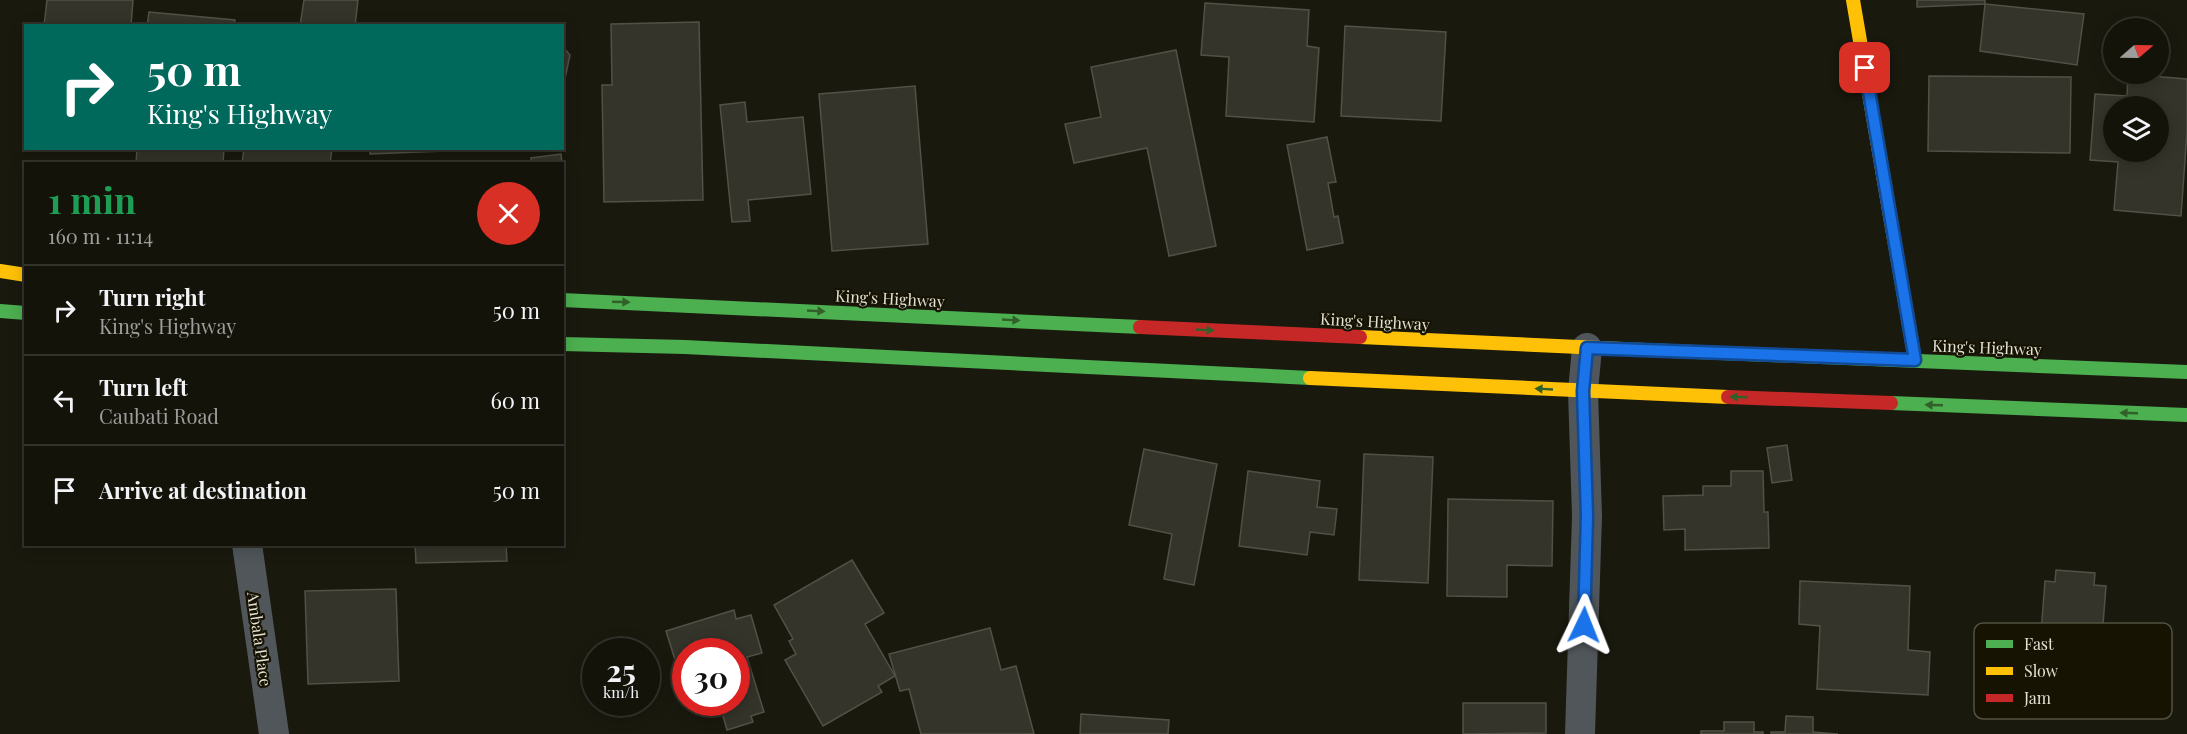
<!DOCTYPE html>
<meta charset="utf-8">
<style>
:root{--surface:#14130a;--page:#1d1c13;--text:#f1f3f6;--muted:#9d9e9c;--line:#33322b}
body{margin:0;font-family:"Playfair Display",serif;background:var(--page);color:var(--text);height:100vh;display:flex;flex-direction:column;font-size:22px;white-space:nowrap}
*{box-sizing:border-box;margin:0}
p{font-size:20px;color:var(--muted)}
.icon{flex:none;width:33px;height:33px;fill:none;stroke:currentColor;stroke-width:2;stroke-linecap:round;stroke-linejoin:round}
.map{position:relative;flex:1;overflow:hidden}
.sheet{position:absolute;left:24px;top:162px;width:540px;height:384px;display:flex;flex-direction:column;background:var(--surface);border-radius:0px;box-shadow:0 3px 15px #0003,0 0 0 2px var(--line)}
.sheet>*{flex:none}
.hud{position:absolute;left:24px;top:24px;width:540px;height:126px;border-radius:0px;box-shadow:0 3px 15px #0003,0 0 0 2px var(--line);background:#00695c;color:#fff;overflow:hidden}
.needle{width:39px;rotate:70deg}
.fabs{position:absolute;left:2103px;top:18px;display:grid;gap:12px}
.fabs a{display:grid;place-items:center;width:66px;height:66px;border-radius:50%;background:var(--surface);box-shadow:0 3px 15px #0003,0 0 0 2px var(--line);font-size:30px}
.speed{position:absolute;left:582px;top:638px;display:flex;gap:12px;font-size:30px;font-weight:700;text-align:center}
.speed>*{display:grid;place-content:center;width:78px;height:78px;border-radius:50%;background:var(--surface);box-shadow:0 3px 15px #0003,0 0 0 2px var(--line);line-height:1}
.speed small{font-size:15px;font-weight:400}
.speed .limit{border:9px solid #d22;background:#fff;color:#111}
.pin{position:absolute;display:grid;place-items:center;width:51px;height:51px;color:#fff;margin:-26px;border-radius:12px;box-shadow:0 3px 9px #0006}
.me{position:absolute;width:66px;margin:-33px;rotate:2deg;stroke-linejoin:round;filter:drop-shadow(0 0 4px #0008)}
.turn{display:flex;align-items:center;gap:21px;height:126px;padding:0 24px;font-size:27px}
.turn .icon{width:78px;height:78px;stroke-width:2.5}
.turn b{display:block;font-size:42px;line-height:51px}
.round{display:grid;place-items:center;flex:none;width:63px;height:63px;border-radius:32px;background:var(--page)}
.overview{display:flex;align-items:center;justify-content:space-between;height:102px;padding:0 24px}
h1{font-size:36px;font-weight:700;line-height:45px;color:#1e9e55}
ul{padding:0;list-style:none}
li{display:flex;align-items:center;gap:18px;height:90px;padding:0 24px;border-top:2px solid var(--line)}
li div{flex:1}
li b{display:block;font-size:22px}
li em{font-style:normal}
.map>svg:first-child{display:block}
.building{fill:#35342a;stroke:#525147;stroke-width:1.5;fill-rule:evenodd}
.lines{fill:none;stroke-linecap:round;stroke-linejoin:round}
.street{stroke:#50565a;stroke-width:30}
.fast{stroke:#4caf50;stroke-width:14}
.slow{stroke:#ffc107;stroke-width:14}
.jam{stroke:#c62828;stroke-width:14}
.oneway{fill:#316129}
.route-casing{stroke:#114b97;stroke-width:15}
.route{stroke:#1a73e8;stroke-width:10}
.labels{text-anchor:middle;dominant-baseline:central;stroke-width:4.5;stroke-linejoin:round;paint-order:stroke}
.street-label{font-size:16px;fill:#e3e2d5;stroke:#161302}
.key{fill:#161302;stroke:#545141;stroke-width:1.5}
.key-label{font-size:16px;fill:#e3e2d5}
</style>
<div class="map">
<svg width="2187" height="734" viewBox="0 0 2187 734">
<rect width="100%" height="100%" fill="#1a190e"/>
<g class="building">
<polygon points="47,0 133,0 131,26 44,26"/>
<polygon points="304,0 358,0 355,26 300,26"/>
<polygon points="1917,0 1985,0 1985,4 1917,7"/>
<polygon points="1205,3 1309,10 1307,46 1319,48 1314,122 1226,116 1229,57 1201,55"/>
<polygon points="1985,4 2084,14 2077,65 1980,51"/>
<polygon points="149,12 235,20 234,26 147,26"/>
<polygon points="699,22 703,200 604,202 602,85 612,85 611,24"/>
<polygon points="1345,26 1446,32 1441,121 1341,116"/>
<polygon points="562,46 570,55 562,93"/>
<polygon points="1176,50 1216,246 1169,256 1147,148 1074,163 1065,124 1101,117 1091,67"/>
<path d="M2128 74 2187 79V132L2181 216 2114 210 2118 162 2090 160 2095 94 2127 96ZM2114 106H2158V152H2114Z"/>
<polygon points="1929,76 2071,77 2070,153 1928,151"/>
<polygon points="915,86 928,244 832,251 819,94"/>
<polygon points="745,102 747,122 803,117 811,194 748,200 750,221 732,222 720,105"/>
<polygon points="1327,137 1336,182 1328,183 1334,217 1338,216 1343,243 1307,250 1287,145"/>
<polygon points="137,148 224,148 223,164 136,164"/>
<polygon points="244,148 332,148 330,164 242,164"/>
<polygon points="370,148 444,148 444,151 370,154"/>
<polygon points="481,148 551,148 480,150"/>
<polygon points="561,154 562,164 531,164 531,158"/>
<polygon points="1787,445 1792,480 1772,483 1767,448"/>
<polygon points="1144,449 1217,464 1194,585 1164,579 1172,534 1129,525"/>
<polygon points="1364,454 1433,457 1428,583 1359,580"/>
<polygon points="1248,471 1320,481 1317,507 1337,509 1334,535 1310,532 1307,555 1239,546"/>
<polygon points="1731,471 1763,471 1764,512 1768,512 1769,548 1685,550 1685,529 1664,530 1663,496 1703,495 1703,486 1731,486"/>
<polygon points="1448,499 1553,501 1552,566 1507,565 1507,597 1447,596"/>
<polygon points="415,544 506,544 507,561 416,563"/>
<polygon points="852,560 884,613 865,624 895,676 878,686 882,692 823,726 785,660 796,654 789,641 793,639 774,605"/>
<polygon points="2056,570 2095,573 2094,585 2106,586 2101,650 2089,649 2088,669 2047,666 2048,646 2040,645 2045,581 2055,582"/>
<polygon points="1800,581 1910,586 1908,650 1930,652 1928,695 1817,689 1820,626 1799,624"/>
<polygon points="396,589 399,681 308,684 305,591"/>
<polygon points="734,610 736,619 751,615 762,653 747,657 764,712 751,716 753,722 727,730 719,702 736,702 736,651 686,651 686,695 666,631"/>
<polygon points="990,628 1001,670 1016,666 1034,734 921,734 909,689 900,691 889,654"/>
<polygon points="1463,703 1546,703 1546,733 1463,734"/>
<polygon points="1081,714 1169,720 1168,734 1080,734"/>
<polygon points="1786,716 1813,717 1813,732 1838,734 1771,734 1771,732 1785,732"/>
<polygon points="1724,722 1754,722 1754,732 1763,732 1763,734 1701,734 1701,731 1724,731"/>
</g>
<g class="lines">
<g class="street">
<polyline points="247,544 274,734"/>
<polyline points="1580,734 1587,516 1583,391 1587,348"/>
</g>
<g class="fast">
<polyline points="1894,239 1915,360"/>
<polyline points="562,300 1140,327"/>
<polyline points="0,311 26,313"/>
<polyline points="562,344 685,347 1310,378"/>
<polyline points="1623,349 2187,372"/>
<polyline points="1891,403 2187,415"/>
</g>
<g class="slow">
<polyline points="1853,0 1894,239"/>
<polyline points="0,271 26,275"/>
<polyline points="1360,337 1623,349"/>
<polyline points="1310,378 1728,397"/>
</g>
<g class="jam">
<polyline points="1140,327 1360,337"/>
<polyline points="1728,397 1891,403"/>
</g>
</g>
<defs><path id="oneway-solid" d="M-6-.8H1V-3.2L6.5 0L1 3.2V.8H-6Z" transform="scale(1.5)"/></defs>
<g class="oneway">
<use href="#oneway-solid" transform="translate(621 302) rotate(2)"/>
<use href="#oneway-solid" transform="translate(816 311) rotate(3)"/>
<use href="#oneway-solid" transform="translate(1011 320) rotate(3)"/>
<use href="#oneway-solid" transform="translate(1205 330) rotate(3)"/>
<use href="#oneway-solid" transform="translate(1544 389) rotate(-177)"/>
<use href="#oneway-solid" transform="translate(1739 397) rotate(-178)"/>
<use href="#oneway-solid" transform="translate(1934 405) rotate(-178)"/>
<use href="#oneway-solid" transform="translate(2129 413) rotate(-178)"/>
</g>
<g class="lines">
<defs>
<polyline id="route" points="1584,625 1587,516 1583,391 1587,348 1915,360 1865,68"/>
</defs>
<use href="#route" class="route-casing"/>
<use href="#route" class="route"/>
</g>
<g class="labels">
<g class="street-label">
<text transform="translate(890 298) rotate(3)">King's Highway</text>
<text transform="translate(1375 321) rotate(3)">King's Highway</text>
<text transform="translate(1987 347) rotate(2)">King's Highway</text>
<text transform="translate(260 639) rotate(82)">Ambala Place</text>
</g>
</g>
<rect x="1974" y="623" width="198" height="96" rx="9" class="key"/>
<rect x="1986" y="640" width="27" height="8" fill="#4caf50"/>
<rect x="1986" y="667" width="27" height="8" fill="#ffc107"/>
<rect x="1986" y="694" width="27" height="8" fill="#c62828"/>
<g class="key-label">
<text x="2024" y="650">Fast</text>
<text x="2024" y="677">Slow</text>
<text x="2024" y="704">Jam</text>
</g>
</svg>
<div class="fabs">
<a><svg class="needle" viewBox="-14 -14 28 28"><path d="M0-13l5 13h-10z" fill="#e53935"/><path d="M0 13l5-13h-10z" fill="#9d9e9c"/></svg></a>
<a><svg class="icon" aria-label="layers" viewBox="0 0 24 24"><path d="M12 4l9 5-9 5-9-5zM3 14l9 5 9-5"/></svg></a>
</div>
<div class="speed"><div>25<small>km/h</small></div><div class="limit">30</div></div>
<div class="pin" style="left:1865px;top:68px;background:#d93025"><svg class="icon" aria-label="arrive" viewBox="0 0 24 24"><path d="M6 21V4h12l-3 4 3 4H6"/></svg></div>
<svg class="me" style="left:1584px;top:625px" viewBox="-20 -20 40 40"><path d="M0-17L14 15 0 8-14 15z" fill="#1a73e8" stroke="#fff" stroke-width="4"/></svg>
<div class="hud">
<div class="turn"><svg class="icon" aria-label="right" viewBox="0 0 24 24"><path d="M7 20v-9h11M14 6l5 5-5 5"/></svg><div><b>50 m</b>King's Highway</div></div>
</div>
<section class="sheet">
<div class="overview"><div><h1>1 min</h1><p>160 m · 11:14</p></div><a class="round" style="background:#d93025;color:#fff"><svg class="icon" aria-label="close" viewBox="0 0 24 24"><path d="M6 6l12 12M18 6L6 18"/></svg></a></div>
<ul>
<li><svg class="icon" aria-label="right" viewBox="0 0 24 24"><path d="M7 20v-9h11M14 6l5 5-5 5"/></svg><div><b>Turn right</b><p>King's Highway</p></div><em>50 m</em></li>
<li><svg class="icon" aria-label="left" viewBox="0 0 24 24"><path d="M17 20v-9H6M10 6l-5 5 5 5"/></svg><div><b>Turn left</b><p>Caubati Road</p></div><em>60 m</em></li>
<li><svg class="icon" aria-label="arrive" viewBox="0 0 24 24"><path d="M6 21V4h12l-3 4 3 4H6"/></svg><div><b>Arrive at destination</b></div><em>50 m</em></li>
</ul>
</section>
</div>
